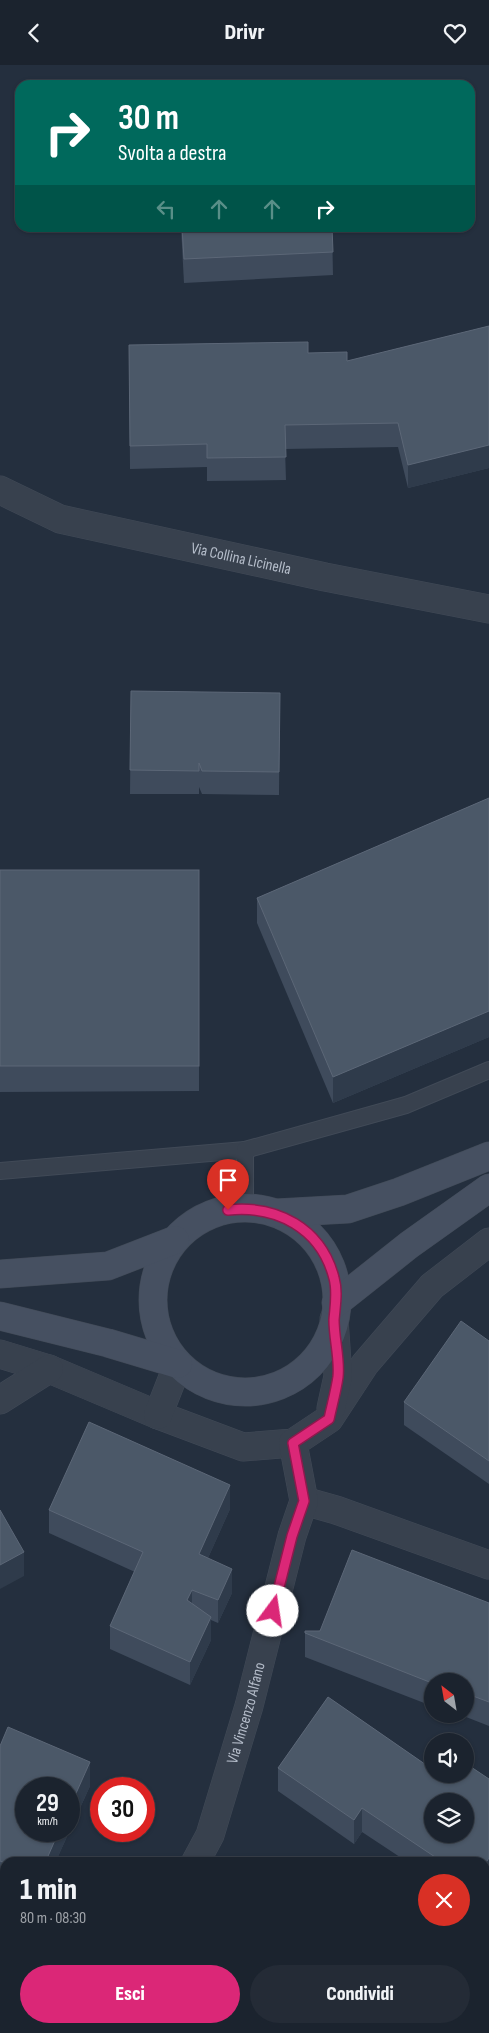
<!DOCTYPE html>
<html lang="it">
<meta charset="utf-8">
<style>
:root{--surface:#1b232e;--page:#242b36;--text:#f1f3f6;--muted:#a0a4aa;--line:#39404a;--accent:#db2777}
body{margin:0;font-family:"Sofia Sans Condensed",sans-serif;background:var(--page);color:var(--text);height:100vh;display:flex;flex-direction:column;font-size:19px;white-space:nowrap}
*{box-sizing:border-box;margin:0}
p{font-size:16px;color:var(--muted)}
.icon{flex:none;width:28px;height:28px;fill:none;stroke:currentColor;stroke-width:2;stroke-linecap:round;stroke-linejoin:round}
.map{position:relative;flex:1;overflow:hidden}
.side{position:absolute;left:0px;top:1792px;width:490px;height:176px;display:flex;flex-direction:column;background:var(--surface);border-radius:15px 15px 0 0;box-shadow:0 1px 4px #0004,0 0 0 1px var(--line)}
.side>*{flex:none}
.guide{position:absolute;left:15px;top:15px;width:460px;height:152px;border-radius:15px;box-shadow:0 1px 4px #0004,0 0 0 1px var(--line);background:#00695c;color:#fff;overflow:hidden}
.needle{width:32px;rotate:329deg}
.controls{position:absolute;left:424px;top:1608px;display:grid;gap:10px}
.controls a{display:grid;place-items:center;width:50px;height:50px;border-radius:50%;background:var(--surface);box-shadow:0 1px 4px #0004,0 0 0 1px var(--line);font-size:25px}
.speed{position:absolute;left:15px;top:1712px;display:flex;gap:10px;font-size:25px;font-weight:700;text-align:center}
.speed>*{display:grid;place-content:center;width:65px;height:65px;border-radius:50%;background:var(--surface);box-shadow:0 1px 4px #0004,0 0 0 1px var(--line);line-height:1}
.speed small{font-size:12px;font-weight:400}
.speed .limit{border:8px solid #d22;background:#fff;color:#111}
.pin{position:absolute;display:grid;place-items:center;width:42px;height:42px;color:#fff;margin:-51px -21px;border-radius:50% 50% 50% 0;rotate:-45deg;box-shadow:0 0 5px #0007}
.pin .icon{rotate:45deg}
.me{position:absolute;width:55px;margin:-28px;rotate:14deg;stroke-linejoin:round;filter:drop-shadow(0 0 4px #0008)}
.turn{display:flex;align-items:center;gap:18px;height:105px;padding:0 20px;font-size:22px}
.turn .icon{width:65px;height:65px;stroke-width:2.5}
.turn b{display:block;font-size:35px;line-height:42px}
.lanes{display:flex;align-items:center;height:48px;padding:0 20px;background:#0003;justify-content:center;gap:25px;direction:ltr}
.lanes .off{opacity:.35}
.round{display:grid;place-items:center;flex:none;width:52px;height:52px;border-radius:26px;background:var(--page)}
.headline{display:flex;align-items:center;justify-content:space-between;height:85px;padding:0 20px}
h1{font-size:30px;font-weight:800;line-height:38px}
.primary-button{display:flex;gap:10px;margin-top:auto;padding:10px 20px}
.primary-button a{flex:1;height:58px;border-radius:30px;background:var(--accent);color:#fff;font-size:20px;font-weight:800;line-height:58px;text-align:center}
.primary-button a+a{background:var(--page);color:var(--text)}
header{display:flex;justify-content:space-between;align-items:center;height:65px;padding:0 20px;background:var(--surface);font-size:22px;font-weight:800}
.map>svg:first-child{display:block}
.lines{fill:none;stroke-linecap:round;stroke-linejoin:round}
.service-casing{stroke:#414a57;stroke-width:18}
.minor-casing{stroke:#414a57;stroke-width:29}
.secondary-casing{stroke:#414a57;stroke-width:29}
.path{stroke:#3f5557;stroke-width:3;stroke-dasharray:4 4;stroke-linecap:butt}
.service{stroke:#38414e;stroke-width:16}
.minor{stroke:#38414e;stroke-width:28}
.secondary{stroke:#465061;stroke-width:28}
.wall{fill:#3f4b5c;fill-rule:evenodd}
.shaded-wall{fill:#2f3b4b}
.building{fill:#4b5868;stroke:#5c6777;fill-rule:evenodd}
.route-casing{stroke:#8e194d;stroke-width:12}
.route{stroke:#db2777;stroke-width:9}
.labels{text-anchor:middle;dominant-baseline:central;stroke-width:5;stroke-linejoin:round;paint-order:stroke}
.street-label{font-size:16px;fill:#b4bcc9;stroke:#1d2633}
</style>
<header><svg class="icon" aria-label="back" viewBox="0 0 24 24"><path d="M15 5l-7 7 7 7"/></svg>Drivr<svg class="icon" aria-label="heart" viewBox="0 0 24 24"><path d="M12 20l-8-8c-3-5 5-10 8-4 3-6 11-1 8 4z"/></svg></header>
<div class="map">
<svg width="489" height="1968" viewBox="0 0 489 1968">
<rect width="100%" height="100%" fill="#242f3e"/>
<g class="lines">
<defs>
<g id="service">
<polyline points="0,1106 245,1085"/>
<polyline points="245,1143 245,1085 406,1040 489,1005"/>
</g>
<g id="minor">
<path id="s1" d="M0 425 60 454 325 512 489 544"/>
<polyline points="0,1289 49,1304 158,1350 243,1382 293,1378 329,1354 365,1299 432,1221 489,1177"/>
<polyline points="0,1335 49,1304"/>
<polyline points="331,1343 338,1311 334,1254"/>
<polyline points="158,1350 178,1299"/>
<polyline points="304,1436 336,1445 489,1500"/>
<path id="s2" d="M195 1798 210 1770 249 1641 292 1471 304 1436 293 1378"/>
<polyline points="96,1968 98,1964"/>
</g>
<g id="secondary">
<circle cx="245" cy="1235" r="92"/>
<polyline points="276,1148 348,1144 399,1127 489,1091"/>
<polyline points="0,1209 108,1201 175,1175"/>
<polyline points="336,1238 409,1180 489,1123"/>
<polyline points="0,1251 108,1278 178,1299"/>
</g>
</defs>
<use href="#service" class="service-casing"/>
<use href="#minor" class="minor-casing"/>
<use href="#secondary" class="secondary-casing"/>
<g class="path">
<polyline points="485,1922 489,1916"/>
<polyline points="455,1968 458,1964"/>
</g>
<use href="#service" class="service"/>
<use href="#minor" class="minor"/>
<use href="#secondary" class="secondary"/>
</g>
<g class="wall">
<polygon points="181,162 332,162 333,210 184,218"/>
<polygon points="489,261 489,403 408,423 398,382 285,384 286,415 207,416 207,402 130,404 129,280 308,288 347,296"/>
<polygon points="131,626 280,628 279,730 202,729 199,722 199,729 130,729"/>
<polygon points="489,733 489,972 333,1038 257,858 257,833"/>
<polygon points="0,805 199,805 199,1026 0,1027"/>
<polygon points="489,1276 489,1419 404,1360 404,1337"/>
<polygon points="230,1444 208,1493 232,1528 218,1558 211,1555 211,1575 190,1620 110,1584 110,1561 135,1507 49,1468 49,1445"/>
<polygon points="489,1538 489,1661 461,1650 460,1652 452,1649 465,1649 465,1616 432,1616 432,1641 305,1592 305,1568"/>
<path d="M328 1632 432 1704V1709H439L443 1711 445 1709H465V1698L489 1714V1817L485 1823V1798H409L362 1767 354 1779 278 1726V1703ZM432 1736H465V1769H432Z"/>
<polygon points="0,1681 90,1721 55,1798 5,1798 5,1821 0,1819"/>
<polygon points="266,1964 356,1964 353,1968 272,1968"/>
</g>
<g class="shaded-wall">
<polygon points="489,380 489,403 408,423 408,400"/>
<polygon points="489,946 489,972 333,1038 333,1012"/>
<polygon points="230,1420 230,1444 199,1513 199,1489"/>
<polygon points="24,1487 24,1511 0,1524 0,1500"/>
<polygon points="232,1504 232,1528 218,1558 218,1535"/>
<polygon points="192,1525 192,1548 187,1535"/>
<polygon points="211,1552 211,1575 190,1620 190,1597"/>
<polygon points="90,1697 90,1721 55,1798 45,1798 59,1766 69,1766 69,1744"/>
<polygon points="362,1743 362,1767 354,1779 354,1755"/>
<polygon points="489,1793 489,1817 485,1823 485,1799"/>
<polygon points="339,1964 356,1964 353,1968 336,1968"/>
</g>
<g class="building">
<polygon points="182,162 332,162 333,187 184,194"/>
<polygon points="489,261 489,380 408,400 398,358 285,360 286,392 207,393 207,379 130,381 129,280 308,277 308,288 347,287 347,296"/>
<polygon points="131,626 280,628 279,707 202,706 199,698 199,706 130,705"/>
<polygon points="489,733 489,946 333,1012 257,833"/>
<rect x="0" y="805" width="199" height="196"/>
<polygon points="461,1256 489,1276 489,1396 404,1337"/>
<polygon points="89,1357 230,1420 199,1489 232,1504 218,1535 192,1525 187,1535 211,1552 190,1597 110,1561 143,1487 49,1445"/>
<polygon points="0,1445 24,1487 0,1500"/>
<polygon points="352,1485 489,1538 489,1637 465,1628 465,1616 432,1616 432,1618 305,1568 305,1566 320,1566"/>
<path d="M328 1632 432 1704V1709H439L443 1711 445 1709H465V1698L489 1714V1793L485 1799V1798H444L362 1743 354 1755 278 1703ZM432 1736H465V1769H432Z"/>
<polygon points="8,1662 90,1697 69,1744 69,1724 26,1724 26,1766 59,1766 45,1798 5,1798 0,1796 0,1681"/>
<polygon points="299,1964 339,1964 336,1968 304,1968"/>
</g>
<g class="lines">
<defs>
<path id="route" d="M228 1145C277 1140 321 1163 334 1213 338 1227 335 1241 334 1255 334 1274 340 1294 338 1312 336 1326 332 1340 329 1354L293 1378 304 1436 292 1471 273 1546"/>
</defs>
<use href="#route" class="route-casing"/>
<use href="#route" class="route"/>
</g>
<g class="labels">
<g class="street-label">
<text stroke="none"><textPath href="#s1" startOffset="252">Via Collina Licinella</textPath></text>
<text stroke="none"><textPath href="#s2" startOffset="159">Via Vincenzo Alfano</textPath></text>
</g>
</g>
</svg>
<div class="controls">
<a><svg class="needle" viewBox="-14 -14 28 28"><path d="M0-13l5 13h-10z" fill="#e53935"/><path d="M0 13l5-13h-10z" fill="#a0a4aa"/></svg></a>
<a><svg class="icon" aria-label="sound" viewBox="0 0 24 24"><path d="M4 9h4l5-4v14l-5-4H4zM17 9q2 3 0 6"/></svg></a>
<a><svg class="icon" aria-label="layers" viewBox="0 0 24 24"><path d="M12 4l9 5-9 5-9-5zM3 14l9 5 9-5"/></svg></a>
</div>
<div class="speed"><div>29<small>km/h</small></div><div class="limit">30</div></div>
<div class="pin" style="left:228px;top:1145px;background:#d93025"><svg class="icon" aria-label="arrive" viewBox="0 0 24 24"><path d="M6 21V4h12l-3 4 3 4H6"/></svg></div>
<svg class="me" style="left:273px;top:1546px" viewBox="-20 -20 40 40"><circle r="19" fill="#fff"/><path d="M0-13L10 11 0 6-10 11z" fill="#db2777"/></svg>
<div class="guide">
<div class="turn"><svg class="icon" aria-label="right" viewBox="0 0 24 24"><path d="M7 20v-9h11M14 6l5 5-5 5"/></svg><div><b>30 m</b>Svolta a destra</div></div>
<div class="lanes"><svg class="icon off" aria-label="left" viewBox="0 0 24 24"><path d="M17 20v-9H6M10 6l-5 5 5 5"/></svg><svg class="icon off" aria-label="ahead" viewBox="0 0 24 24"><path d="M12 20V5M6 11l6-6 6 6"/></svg><svg class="icon off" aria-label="ahead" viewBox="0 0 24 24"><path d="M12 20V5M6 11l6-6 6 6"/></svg><svg class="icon" aria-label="right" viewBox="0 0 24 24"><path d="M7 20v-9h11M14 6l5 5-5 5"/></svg></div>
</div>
<section class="side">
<div class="headline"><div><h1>1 min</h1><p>80 m · 08:30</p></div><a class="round" style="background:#d93025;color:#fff"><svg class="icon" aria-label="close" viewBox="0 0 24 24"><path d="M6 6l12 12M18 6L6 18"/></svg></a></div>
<div class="primary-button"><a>Esci</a><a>Condividi</a></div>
</section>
</div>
